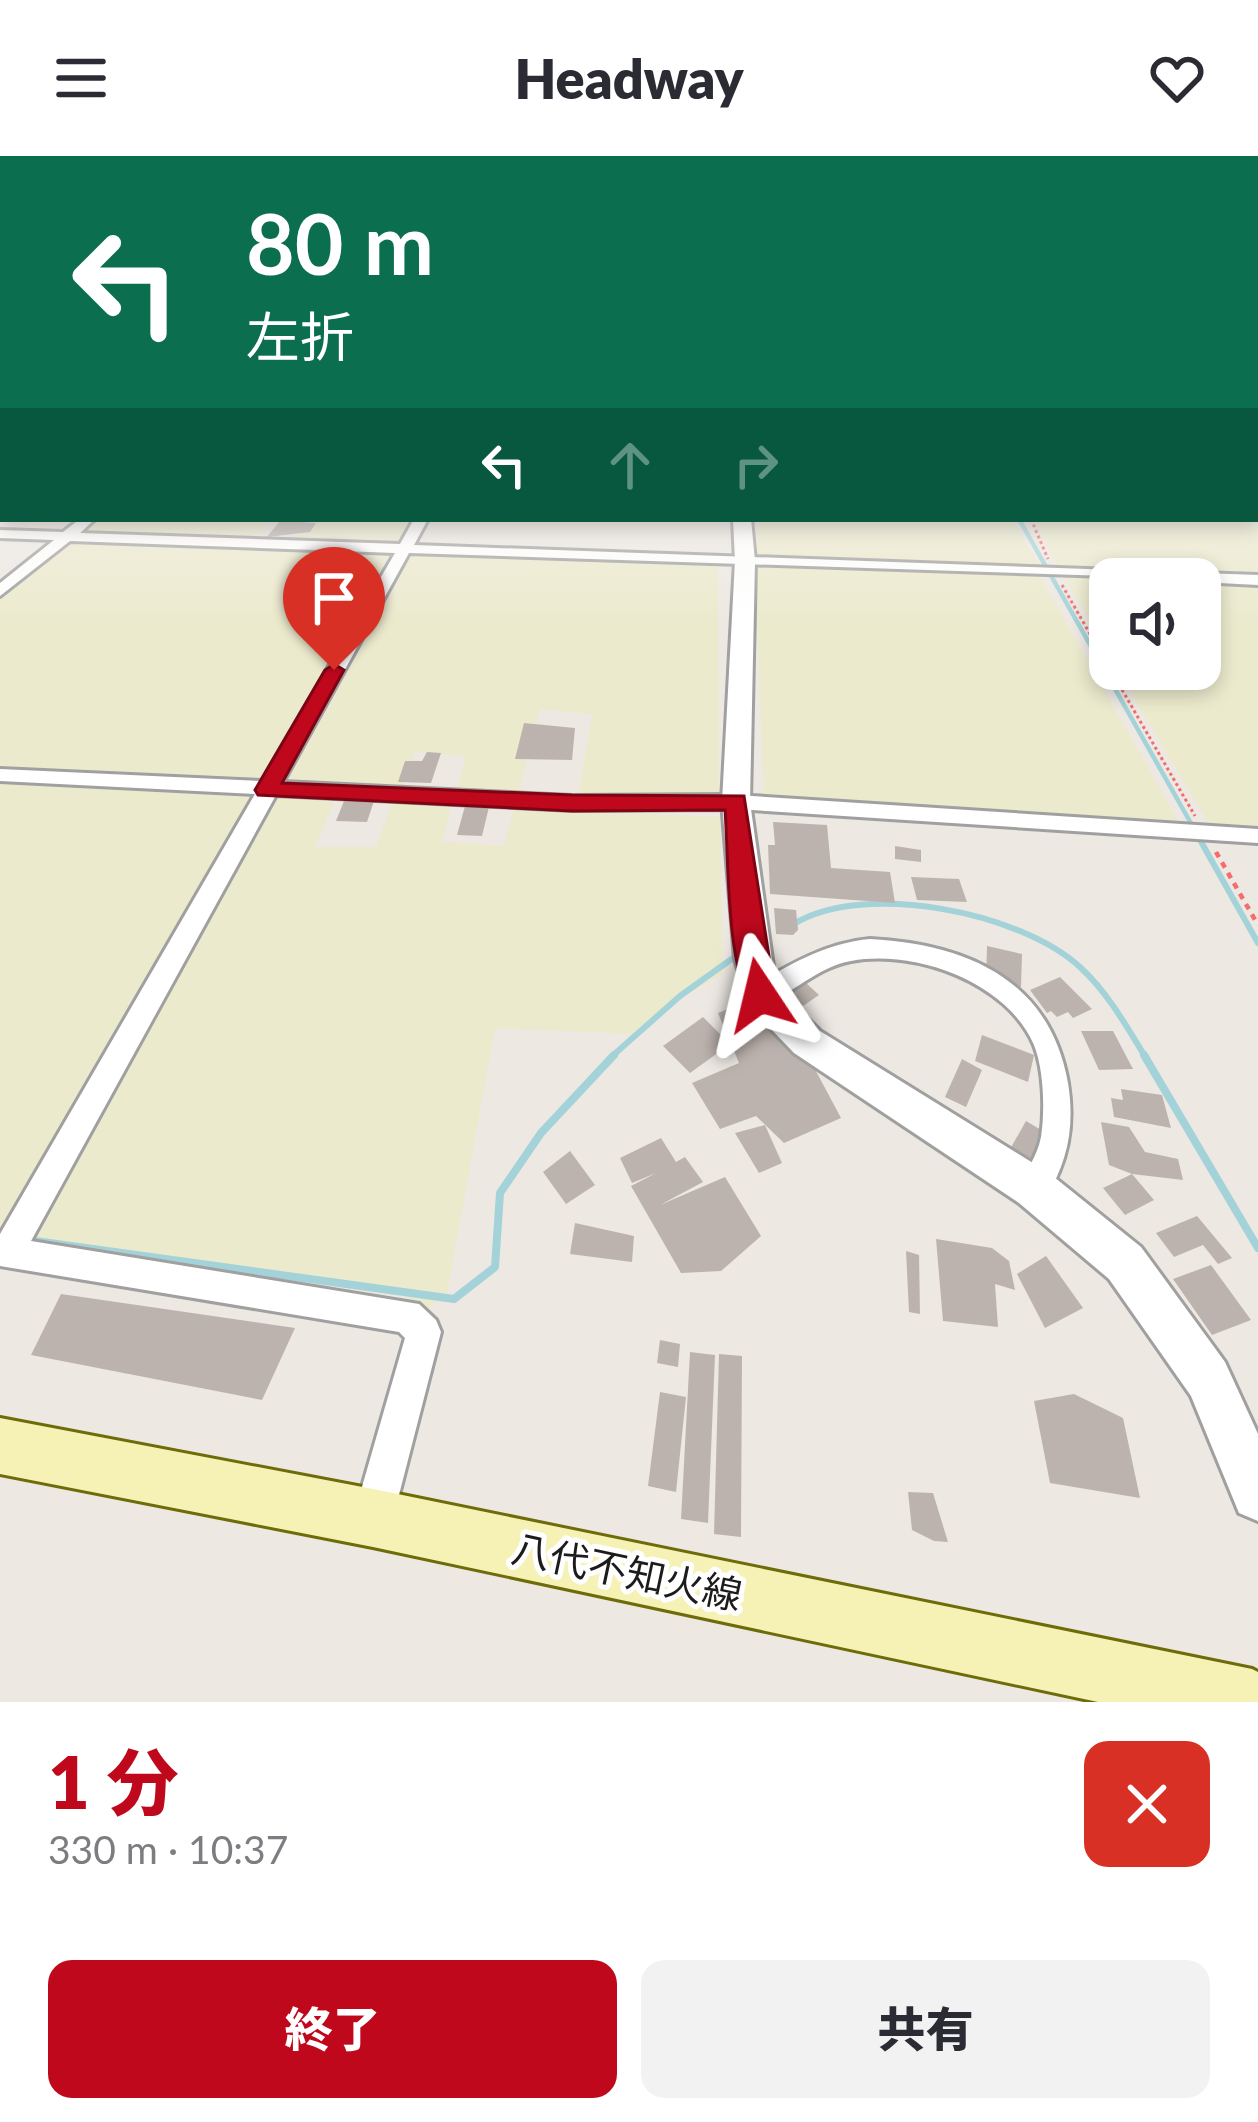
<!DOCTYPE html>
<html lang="ja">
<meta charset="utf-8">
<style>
:root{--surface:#fff;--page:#f2f2f3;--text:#2b2b33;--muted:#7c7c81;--accent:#c0081d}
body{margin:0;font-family:Lato,"Noto Sans JP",sans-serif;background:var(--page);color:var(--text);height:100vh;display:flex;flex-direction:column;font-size:45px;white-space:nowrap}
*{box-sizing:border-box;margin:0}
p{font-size:39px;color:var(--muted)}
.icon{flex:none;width:66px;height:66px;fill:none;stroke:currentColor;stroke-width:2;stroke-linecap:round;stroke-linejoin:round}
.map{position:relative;height:1546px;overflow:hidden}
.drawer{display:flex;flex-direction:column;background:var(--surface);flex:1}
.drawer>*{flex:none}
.hud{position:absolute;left:0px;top:0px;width:1260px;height:366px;box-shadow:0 6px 18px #0003;background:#0b6e4f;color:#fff;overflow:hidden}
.buttons{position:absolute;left:1089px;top:402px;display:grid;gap:24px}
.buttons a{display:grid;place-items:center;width:132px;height:132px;border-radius:24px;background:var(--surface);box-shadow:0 6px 18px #0003;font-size:60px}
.pin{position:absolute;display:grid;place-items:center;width:102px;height:102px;color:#fff;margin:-123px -51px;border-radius:50% 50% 50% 0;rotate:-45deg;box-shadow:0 0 12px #0007}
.pin .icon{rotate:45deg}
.me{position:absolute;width:132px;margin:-66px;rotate:350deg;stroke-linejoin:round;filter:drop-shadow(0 0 9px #0008)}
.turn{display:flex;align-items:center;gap:42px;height:252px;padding:0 48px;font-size:54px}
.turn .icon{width:156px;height:156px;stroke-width:2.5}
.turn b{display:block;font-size:84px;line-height:102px}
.lanes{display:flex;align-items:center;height:114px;padding:0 48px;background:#0003;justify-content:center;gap:60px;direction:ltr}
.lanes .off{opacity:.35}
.round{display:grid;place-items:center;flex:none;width:126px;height:126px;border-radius:24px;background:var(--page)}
.overview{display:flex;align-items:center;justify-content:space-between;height:204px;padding:0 48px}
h1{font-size:72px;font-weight:800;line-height:90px;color:var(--accent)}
.action{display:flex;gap:24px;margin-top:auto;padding:24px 48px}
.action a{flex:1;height:138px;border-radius:24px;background:var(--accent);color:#fff;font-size:48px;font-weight:800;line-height:138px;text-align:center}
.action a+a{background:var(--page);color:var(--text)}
header{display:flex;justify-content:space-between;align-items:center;height:156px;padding:0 48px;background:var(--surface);font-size:54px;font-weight:800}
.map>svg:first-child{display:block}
.farmland{fill:#eceacd}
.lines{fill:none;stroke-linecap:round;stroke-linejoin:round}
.stream-far2{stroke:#a3d3d9;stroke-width:4.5}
.stream-far1{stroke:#a3d3d9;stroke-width:6}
.stream{stroke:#a3d3d9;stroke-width:8}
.building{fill:#bdb3ae}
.minor-casing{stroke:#a0a0a0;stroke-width:6}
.tertiary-casing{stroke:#a0a0a0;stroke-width:6}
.secondary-casing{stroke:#6d6c09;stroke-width:6}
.path-far1{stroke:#f46c6d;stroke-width:3;stroke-dasharray:3 3;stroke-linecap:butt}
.path{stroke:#f46c6d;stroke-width:4.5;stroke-dasharray:6 6;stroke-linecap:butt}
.minor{fill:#fff;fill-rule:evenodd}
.tertiary{fill:#fff;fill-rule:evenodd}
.secondary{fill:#f6f2b6;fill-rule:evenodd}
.route{fill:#c0081d;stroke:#7d0513;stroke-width:3}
.labels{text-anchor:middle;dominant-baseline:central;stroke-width:10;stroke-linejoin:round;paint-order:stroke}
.near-street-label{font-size:39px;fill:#1c1c1c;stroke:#fff}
</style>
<header><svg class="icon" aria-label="menu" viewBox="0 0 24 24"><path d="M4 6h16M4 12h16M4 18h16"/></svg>Headway<svg class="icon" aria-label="heart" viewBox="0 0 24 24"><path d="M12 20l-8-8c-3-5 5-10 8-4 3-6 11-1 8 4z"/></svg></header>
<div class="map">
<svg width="1258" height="1546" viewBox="0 0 1258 1546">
<rect width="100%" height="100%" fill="#ede8e2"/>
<g class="farmland">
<polygon points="1258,346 1258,420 1064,418 1177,423 1110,423 1110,501 1032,363 1257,363"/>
<polygon points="92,363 271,363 251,386 72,379"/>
<polygon points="310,363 414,363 398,390 290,388"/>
<polygon points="754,363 1012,363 1042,413 758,401"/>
<polygon points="67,387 391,397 257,627 0,613 0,441"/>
<polygon points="412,399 718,409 719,648 578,643 592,558 540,553 518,637 456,636 466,600 415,596 401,633 286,628"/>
<polygon points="755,410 1039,419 1180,668 764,641"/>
<polygon points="1200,424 1258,427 1258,669 1209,668 1117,513 1200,513"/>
<polygon points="0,627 251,641 0,1075"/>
<polygon points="276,641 334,646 315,691 376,691 392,647 451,650 442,686 504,690 514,652 720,661 723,818 667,850 632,878 495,872 447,1138 424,1155 403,1138 30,1089"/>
</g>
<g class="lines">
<polyline class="stream-far2" points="1019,363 1197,678"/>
<g class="stream-far1">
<polyline points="1195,675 1258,787"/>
<path d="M794 768C864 725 1022 756 1081 812 1108 837 1127 871 1146 902"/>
<polyline points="610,902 680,840 740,797"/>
</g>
<g class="stream">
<polyline points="1144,899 1258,1092"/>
<polyline points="28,1084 454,1143 495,1111 500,1037 541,977 614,899"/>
</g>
</g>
<g class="building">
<polygon points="279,366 300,366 316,367 310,376 267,381"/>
<polygon points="524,567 575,572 572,604 515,603"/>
<polygon points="427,596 441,597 431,627 398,626 405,605 422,605"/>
<polygon points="344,645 374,645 367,666 336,665"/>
<polygon points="465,650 489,651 482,680 457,679"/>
<polygon points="773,666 827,669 831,712 890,716 895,747 770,738 768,689 775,689"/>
<polygon points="895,690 921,694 921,706 895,703"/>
<polygon points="911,721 959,723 967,746 917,744"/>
<polygon points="774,752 796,754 798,774 793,779 776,778"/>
<polygon points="987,790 1022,798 1021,831 986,822"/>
<polygon points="794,816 819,839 803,850 779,828"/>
<polygon points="1060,821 1092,853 1073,862 1068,856 1057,861 1051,855 1047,857 1030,834"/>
<polygon points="736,850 775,871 809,902 841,962 784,987 756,960 720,973 692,927 739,907 718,857"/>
<polygon points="703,861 730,888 690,917 663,890"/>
<polygon points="1081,875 1113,875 1133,913 1099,914"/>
<polygon points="982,879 1034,899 1028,926 975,905"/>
<polygon points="962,903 982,914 966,951 945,941"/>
<polygon points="1121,933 1162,939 1171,972 1114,961 1111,942 1123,944"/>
<polygon points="1026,965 1048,978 1031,1009 1009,995"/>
<polygon points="1101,966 1129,971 1145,996 1178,1003 1183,1024 1132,1018 1154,1044 1125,1059 1103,1032 1132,1018 1109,1009"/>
<polygon points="765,969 782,1007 759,1017 735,977"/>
<polygon points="661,982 676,1006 685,1001 703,1026 660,1049 725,1021 761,1080 721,1115 681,1117 631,1030 656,1017 632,1027 620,1002"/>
<polygon points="570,995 595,1029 566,1048 543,1016"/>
<polygon points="1197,1060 1232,1102 1218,1108 1203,1089 1174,1101 1156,1077"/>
<polygon points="575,1067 634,1080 632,1106 570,1098"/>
<polygon points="936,1083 992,1092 1009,1105 1015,1134 995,1128 998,1171 943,1165"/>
<polygon points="906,1095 919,1099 920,1158 909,1156"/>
<polygon points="1046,1100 1083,1152 1045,1172 1017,1118"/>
<polygon points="1211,1109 1251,1164 1212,1179 1173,1123"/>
<polygon points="61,1138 295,1172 262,1244 31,1199"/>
<polygon points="660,1184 680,1188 678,1211 657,1207"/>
<polygon points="690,1196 715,1199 708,1367 681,1363"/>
<polygon points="719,1198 742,1200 741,1381 714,1378"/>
<polygon points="660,1236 686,1241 676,1336 648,1330"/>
<polygon points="1074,1238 1123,1262 1140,1342 1050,1327 1034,1245"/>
<polygon points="908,1336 933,1337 948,1386 934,1385 912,1374"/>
</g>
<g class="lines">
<defs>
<g id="minor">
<rect x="0" y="250" width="3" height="6"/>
<rect x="1257" y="284" width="1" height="6"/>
<rect x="1257" y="318" width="1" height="8"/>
<polygon points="80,363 95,363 80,377 400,388 414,363 428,363 414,389 1258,419 1258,429 1200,426 1200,423 409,397 283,626 572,640 736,639 1258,673 1258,687 736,653 572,654 276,639 31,1085 419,1148 436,1164 441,1176 393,1362 387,1376 373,1382 359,1376 353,1362 405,1182 399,1176 0,1110 0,1078 255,638 0,625 0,613 262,625 395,397 70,385 0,440 0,427 54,384 0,382 0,374 63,376"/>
<path d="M870 783C967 788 1050 824 1068 927 1075 970 1068 1006 1045 1043L1034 1047 1023 1043 1019 1032C1026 1014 1037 1001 1041 981 1045 955 1044 914 1034 889 1007 826 915 793 851 805 817 811 792 839 760 850L751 846 747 839 751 832C788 809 826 787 870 783Z"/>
</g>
<polygon id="tertiary" points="733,363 751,363 755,405 750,646 776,832 820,875 1049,1017 1141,1091 1225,1206 1258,1278 1258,1365 1239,1357 1191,1240 1109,1123 1019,1047 794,897 748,849 735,803 722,646 735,405"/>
<polygon id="secondary" points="0,1262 373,1333 1252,1513 1258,1516 1258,1546 1098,1546 373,1391 0,1318"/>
</defs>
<use href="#minor" class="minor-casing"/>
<use href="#tertiary" class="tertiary-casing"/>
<use href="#secondary" class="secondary-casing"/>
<g class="path-far1">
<polyline points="1031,363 1048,403"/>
<polyline points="1062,429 1110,513"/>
<polyline points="1110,513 1195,660"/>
</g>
<polyline class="path" points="1216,696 1258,769"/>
<use href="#minor" class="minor"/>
<use href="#tertiary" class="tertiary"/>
<use href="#secondary" class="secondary"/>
</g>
<linearGradient id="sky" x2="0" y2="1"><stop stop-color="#8cc0e2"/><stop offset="0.54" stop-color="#f7f5f2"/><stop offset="1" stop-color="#f7f5f2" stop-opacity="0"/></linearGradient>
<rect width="1258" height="467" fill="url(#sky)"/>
<path class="route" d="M334 508 344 514 282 627 572 639 744 640 775 839 771 848H750C726 799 729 709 725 654L572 655 258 639 255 634 325 514Z"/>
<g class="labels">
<g class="near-street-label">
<text transform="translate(627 1415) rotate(12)">八代不知火線</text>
</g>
</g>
</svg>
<div class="buttons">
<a><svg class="icon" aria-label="sound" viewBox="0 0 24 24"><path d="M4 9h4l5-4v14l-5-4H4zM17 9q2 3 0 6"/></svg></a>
</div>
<div class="pin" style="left:334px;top:514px;background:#d93025"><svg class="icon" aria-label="arrive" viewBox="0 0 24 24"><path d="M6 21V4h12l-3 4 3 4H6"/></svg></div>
<svg class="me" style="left:760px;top:839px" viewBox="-20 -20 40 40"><path d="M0-17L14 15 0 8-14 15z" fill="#c0081d" stroke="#fff" stroke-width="4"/></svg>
<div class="hud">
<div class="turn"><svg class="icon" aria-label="left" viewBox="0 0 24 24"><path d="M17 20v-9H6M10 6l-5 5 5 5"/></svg><div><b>80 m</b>左折</div></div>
<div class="lanes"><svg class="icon" aria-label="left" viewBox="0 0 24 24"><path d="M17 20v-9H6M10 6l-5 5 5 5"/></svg><svg class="icon off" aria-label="ahead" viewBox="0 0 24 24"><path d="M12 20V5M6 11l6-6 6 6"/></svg><svg class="icon off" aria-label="right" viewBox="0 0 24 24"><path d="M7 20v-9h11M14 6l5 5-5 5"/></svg></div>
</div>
</div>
<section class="drawer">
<div class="overview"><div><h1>1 分</h1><p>330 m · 10:37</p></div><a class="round" style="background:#d93025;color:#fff"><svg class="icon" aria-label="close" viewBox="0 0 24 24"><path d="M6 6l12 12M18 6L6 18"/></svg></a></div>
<div class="action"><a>終了</a><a>共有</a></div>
</section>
